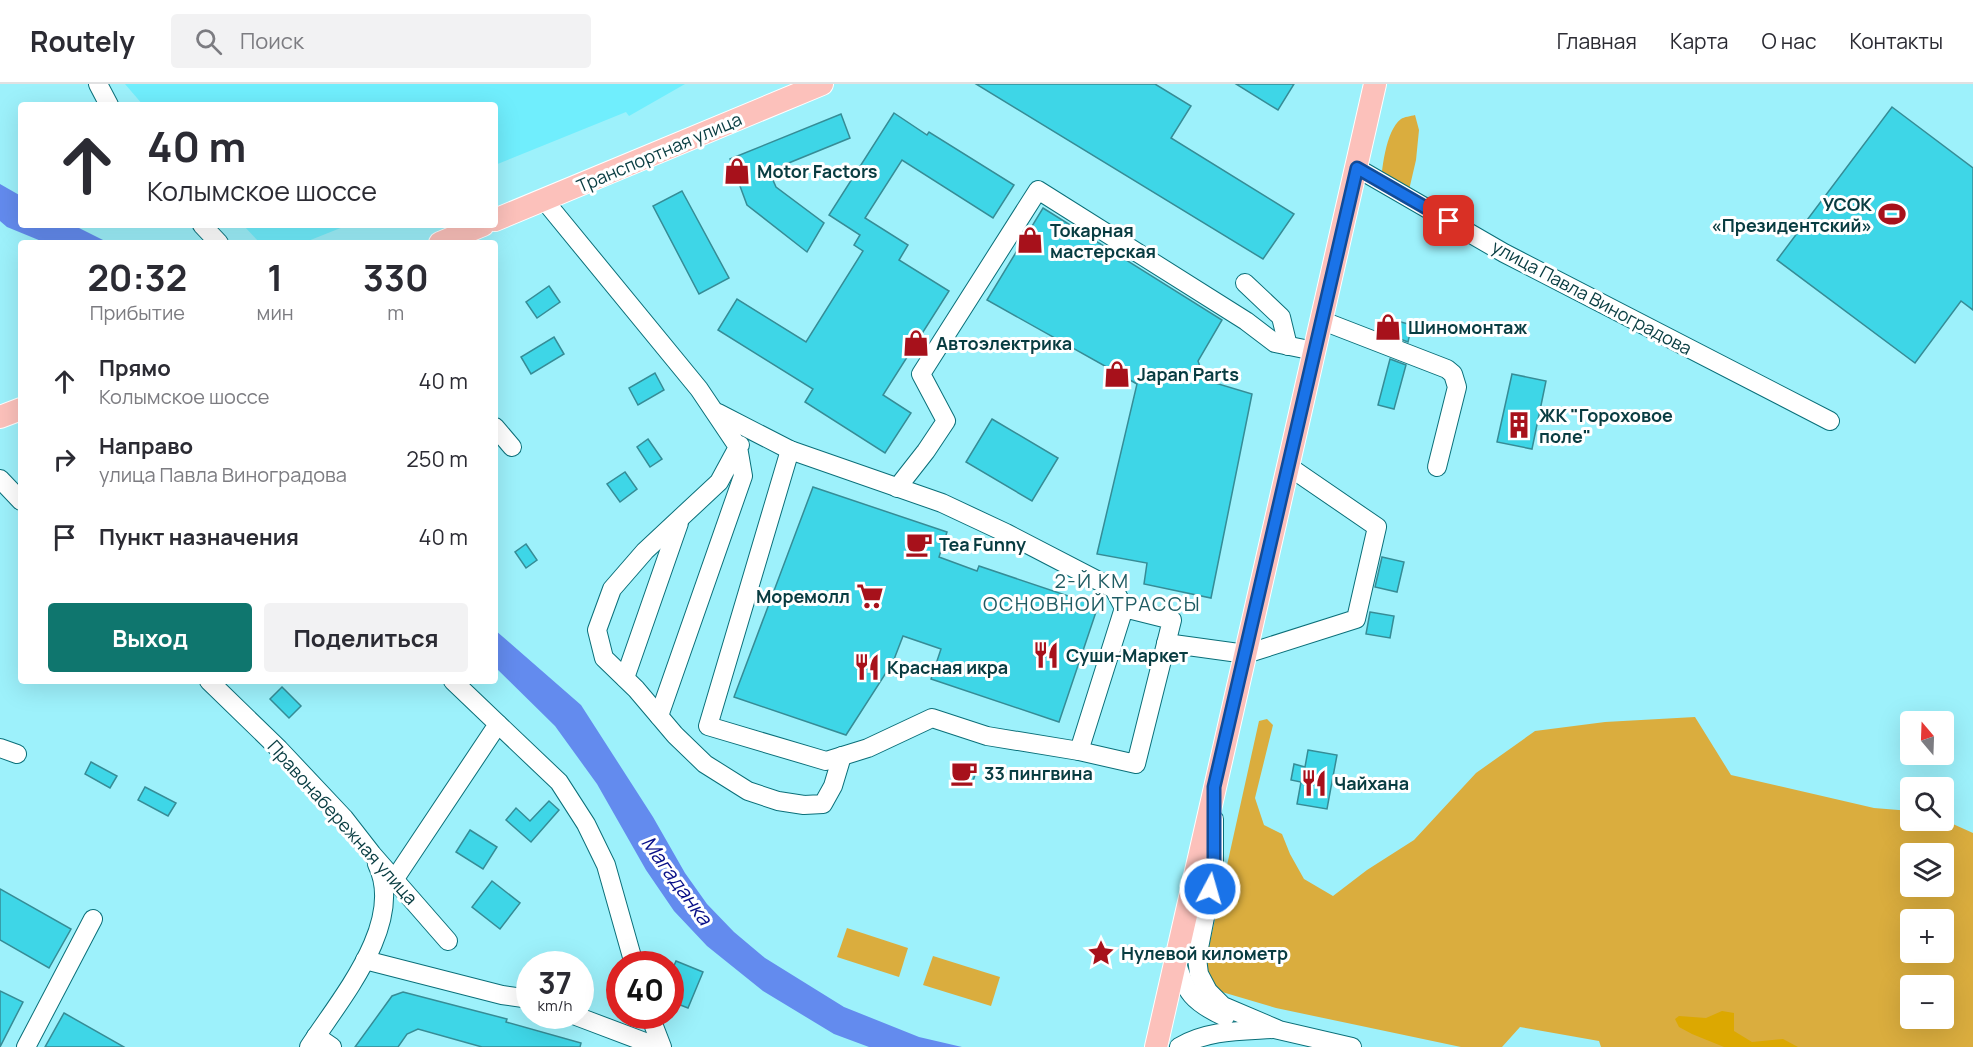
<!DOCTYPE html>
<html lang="ru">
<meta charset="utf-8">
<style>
:root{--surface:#fff;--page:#f2f2f3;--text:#2b2b33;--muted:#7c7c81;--line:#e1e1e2;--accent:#0f766e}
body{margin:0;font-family:Manrope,sans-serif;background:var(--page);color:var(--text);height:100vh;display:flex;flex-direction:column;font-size:22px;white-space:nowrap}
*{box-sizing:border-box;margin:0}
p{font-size:20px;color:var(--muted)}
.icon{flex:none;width:33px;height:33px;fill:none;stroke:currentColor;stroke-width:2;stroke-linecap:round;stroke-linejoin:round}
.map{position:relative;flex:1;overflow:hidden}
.side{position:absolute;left:18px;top:156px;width:480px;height:444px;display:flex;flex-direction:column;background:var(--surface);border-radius:6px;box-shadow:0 6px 24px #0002}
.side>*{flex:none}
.hud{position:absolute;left:18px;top:18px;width:480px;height:126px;border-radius:6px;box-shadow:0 6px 24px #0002;background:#fff;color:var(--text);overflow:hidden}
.needle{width:39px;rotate:341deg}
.tools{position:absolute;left:1900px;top:627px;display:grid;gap:12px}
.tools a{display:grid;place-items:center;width:54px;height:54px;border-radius:6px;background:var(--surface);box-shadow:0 6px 24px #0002;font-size:30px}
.speed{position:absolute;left:516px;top:867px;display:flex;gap:12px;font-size:30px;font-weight:700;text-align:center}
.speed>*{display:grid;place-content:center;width:78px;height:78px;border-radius:50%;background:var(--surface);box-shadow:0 6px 24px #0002;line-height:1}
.speed small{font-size:15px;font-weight:400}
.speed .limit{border:9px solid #d22;background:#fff;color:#111}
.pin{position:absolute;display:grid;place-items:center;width:51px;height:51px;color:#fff;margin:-26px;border-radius:12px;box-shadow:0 3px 9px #0006}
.me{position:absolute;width:66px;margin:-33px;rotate:6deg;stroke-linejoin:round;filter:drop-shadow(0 0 4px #0008)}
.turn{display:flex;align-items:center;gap:21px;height:126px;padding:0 30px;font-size:27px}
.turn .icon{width:78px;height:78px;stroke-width:2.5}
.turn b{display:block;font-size:42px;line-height:51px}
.eta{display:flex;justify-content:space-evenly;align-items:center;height:102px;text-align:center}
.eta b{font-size:36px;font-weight:700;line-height:42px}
.action{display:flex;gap:12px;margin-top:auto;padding:12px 30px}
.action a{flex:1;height:69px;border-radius:6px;background:var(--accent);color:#fff;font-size:24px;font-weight:700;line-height:69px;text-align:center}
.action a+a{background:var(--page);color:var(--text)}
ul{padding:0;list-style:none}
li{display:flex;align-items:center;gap:18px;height:78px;padding:0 30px}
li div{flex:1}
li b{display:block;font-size:22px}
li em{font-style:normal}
header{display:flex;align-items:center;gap:36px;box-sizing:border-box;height:84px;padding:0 30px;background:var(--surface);border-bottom:2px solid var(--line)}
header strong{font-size:28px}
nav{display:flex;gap:33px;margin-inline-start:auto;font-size:21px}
.search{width:420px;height:54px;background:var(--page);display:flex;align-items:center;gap:15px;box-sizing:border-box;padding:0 21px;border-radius:6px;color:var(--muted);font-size:22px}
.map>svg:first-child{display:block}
.built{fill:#70eefd}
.green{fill:#daad3e;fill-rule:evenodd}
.forest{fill:#dca801}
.water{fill:#638bee}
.building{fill:#3ed6e7;stroke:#368c96;stroke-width:1.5}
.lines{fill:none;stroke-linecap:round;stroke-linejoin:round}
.minor-casing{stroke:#0a6f79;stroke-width:20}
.major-casing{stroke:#fff;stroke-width:24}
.minor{stroke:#fff;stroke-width:18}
.major{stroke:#fcc1bb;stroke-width:22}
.route-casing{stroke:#114b97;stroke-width:15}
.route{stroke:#1a73e8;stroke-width:10}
.labels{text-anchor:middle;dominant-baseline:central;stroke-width:6;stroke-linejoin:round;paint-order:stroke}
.street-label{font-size:18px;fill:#083c41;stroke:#fff}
.poi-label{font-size:18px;font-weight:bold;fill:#083c41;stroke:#fff;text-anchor:start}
.neighbourhood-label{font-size:20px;letter-spacing:1.5px;fill:#1f5c63;stroke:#fff}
.water-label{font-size:20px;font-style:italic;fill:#070e87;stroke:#fff}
</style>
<header>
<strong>Routely</strong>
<div class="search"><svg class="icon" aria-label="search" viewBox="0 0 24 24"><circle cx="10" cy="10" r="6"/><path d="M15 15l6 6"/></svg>Поиск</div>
<nav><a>Главная</a><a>Карта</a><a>О нас</a><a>Контакты</a></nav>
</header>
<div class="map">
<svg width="1973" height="963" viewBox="0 0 1973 963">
<rect width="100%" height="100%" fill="#9df1fb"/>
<g class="built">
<polygon points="125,0 685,0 629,32 626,28 495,81 495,21 143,21"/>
<polygon points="243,141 348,141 303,159 260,159"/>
</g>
<g class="green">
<path d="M1415 31 1419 46 1416 76 1409 106 1402 113H1388L1380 106C1382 87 1385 47 1401 35 1404 33 1411 32 1415 31Z"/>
<path d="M1695 633 1731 691 1874 724 1911 727V736H1944L1973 749V963H1601L1599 957 1520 943 1502 963H1461L1276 924 1222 908 1213 903 1204 885 1259 637 1267 635 1273 641 1255 714 1264 741 1282 750 1290 770 1304 795 1333 812 1367 786 1414 756 1476 689 1535 647 1605 638ZM1911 770H1944V802H1911ZM1911 836H1944V868H1911ZM1911 902H1944V934H1911Z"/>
<polygon points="847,844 908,864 899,893 837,873"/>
<polygon points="933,872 1000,893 991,922 923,901"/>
</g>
<polygon class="forest" points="1722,927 1734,929 1734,947 1752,958 1783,955 1798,963 1724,963 1692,950 1679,943 1675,935 1679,932 1706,934"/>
<g class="water">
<polygon points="0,100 21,112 21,141 73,141 109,159 46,159 7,143 0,137"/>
<polygon points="495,546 581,621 653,733 685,789 707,820 734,848 765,874 844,923 919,953 962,963 869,963 834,950 763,907 707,862 674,827 646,786 597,700 555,642 495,583"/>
</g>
<g class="building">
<polygon points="976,0 1155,0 1191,22 1171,54 1294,130 1263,175"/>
<polygon points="1236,0 1294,0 1278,26"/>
<polygon points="1892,23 1973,84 1973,226 1961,217 1915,279 1777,176"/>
<polygon points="894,29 927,51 929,48 1014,101 993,134 902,76 865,134 908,161 899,176 949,207 883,311 911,329 885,369 805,318 813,305 718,246 737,215 806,258 863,167 854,161 860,151 829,131"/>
<polygon points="841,30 850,54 769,87 776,103 824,139 807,168 747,121 730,75"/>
<polygon points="682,107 729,194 699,210 653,122"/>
<polygon points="1043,124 1222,236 1198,277 1205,296 1252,310 1211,514 1144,500 1147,479 1097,470 1137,300 987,216"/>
<polygon points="549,202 560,218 537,234 526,218"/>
<polygon points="1390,235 1412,241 1408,258 1387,250"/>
<polygon points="554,253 564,270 531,290 521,273"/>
<polygon points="1390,275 1406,281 1394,325 1378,321"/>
<polygon points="655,289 664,306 638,321 629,304"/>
<polygon points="1512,290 1546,297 1532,365 1497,358"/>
<polygon points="992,335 1058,374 1032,417 966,378"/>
<polygon points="648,355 662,375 650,383 637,363"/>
<polygon points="625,388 637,405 620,418 607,400"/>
<polygon points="813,403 947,448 939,473 977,487 979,482 1098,522 1059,638 931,595 941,565 903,552 893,578 846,651 734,613"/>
<polygon points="526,460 537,476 526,484 515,468"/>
<polygon points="1382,473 1404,478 1397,508 1375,503"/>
<polygon points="1370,528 1394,532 1390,554 1366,550"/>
<polygon points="282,603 301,622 289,634 270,615"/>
<polygon points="1308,666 1337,671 1327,725 1297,720 1301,698 1291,696 1294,680 1305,683"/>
<polygon points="91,678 117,692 110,704 85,690"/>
<polygon points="956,678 977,685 972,700 952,693"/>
<polygon points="145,703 176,719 168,732 138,716"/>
<polygon points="549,717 559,726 531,758 506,736 516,724 530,737"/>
<polygon points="470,746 497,763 483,785 456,768"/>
<polygon points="492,797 520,819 500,845 472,823"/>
<polygon points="0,805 71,845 49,884 0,856"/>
<polygon points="676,877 703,888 688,924 670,917 670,891"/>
<polygon points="0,907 23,918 0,963"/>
<polygon points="403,908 507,935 506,938 581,959 580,963 482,963 418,945 407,950 398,963 355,963 392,912"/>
<polygon points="64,929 124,963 45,963"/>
</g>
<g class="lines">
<defs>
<g id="minor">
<polyline points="98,0 109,21"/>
<polyline points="1357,84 1504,169 1830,337"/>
<polyline points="544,116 699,305 738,363 719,398 645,467 612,505 597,546 604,574 636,605 675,651 705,680 748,707 778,717 804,721 823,720 833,702 842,672"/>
<polyline points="202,141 219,159"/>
<polyline points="1245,199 1281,233 1288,262"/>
<polyline points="1323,237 1447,285 1453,290 1457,303 1437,383"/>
<polyline points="718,329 790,366 942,419 1006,449 1114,505 1124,524 1079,667 1136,680 1172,536 1124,524"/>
<polyline points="495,343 512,363"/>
<polyline points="790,366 708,642 826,677 868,664 932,634 987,652 1079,667"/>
<polyline points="0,395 21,417"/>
<polyline points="897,404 926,367 946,337 921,290 1038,106 1246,237 1275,259 1314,267"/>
<polyline points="1166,559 1246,570 1356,535 1377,443 1288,382"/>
<polyline points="625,594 679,439"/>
<polyline points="209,597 279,665 344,734 372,770 448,857"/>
<polyline points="659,632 743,392 738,363 740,361"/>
<polyline points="498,640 559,698 586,740 606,781 634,880"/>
<polyline points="0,664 17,670"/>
<polyline points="1214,735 1214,787 1197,874 1199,890 1208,907 1223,922 1277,945"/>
<polyline points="394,796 498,640 453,597"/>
<path d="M1176 875C1184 908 1194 919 1225 933"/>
<polyline points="365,876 502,911 530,915"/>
<polyline points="576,932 658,963"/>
<polyline points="650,932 662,963"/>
<polyline points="1266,943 1352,963"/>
<polyline points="316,952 332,963"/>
<polyline points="26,963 93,835"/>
<path d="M309 963C340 915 406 839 377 780"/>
<path d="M1179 963C1207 946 1241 947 1273 945"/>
</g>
<g id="major">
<polyline points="495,136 822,0"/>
<polyline points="440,159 483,141"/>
<polyline points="0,333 21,325"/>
<polyline points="1156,963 1375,0"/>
</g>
</defs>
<use href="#minor" class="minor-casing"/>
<use href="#major" class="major-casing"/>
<use href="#minor" class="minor"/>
<use href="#major" class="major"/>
</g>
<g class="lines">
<defs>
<polyline id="route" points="1210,805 1214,787 1214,703 1357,84 1449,137"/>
</defs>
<use href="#route" class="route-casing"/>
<use href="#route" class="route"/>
</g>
<defs>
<symbol id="shop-bare" viewBox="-9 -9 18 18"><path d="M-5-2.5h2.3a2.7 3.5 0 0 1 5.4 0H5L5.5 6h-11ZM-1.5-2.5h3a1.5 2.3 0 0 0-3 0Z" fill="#a7111b" stroke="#fff" stroke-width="2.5" paint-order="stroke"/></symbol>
<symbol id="stadium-bare" viewBox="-9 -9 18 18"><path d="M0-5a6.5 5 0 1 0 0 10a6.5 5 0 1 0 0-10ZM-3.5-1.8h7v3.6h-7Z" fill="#a7111b" stroke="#fff" stroke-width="2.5" paint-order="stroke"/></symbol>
<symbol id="building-bare" viewBox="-9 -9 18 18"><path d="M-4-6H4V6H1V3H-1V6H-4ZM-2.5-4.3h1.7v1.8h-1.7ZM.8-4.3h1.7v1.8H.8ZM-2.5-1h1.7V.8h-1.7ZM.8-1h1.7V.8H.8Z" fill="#a7111b" stroke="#fff" stroke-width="2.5" paint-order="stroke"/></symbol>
<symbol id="cafe-bare" viewBox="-9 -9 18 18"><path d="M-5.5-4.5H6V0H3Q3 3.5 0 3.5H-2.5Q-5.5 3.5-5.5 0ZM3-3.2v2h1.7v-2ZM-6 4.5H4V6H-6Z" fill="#a7111b" stroke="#fff" stroke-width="2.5" paint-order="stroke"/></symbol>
<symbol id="supermarket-bare" viewBox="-9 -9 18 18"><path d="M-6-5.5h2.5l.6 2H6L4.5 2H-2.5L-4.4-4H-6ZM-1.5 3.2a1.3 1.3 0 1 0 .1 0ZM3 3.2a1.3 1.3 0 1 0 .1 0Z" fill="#a7111b" stroke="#fff" stroke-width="2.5" paint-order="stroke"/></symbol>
<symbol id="restaurant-bare" viewBox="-9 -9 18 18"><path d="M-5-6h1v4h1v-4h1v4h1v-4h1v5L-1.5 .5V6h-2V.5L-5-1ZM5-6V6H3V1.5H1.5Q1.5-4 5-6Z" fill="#a7111b" stroke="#fff" stroke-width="2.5" paint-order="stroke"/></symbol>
<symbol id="sight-bare" viewBox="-9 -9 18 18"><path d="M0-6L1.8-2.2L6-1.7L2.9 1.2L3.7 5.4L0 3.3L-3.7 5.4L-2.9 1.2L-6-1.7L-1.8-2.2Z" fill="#a7111b" stroke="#fff" stroke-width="2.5" paint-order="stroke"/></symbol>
</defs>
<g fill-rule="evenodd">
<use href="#shop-bare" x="718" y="68" width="38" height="38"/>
<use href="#stadium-bare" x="1873" y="111" width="38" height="38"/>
<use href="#shop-bare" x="1011" y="137" width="38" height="38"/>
<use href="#shop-bare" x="1369" y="224" width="38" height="38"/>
<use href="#shop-bare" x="897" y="240" width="38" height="38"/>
<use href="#shop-bare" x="1098" y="271" width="38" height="38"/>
<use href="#building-bare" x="1500" y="322" width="38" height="38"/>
<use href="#cafe-bare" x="900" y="441" width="38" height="38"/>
<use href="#supermarket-bare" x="851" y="493" width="38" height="38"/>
<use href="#restaurant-bare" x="1027" y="552" width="38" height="38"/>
<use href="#restaurant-bare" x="848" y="564" width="38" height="38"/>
<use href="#cafe-bare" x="945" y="670" width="38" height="38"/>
<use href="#restaurant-bare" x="1295" y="680" width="38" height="38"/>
<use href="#sight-bare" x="1082" y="850" width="38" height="38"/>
</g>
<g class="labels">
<g class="street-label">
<text transform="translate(659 68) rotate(-23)">Транспортная улица</text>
<text transform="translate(1592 213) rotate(28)">улица Павла Виноградова</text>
<text transform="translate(343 738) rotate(48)">Правонабережная улица</text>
</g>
<g class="poi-label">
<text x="757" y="87">Motor Factors</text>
<text x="1872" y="120" text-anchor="end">УСОК<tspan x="1872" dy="21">«Президентский»</tspan></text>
<text x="1050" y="146">Токарная<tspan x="1050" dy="21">мастерская</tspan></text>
<text x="1408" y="243">Шиномонтаж</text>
<text x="936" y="259">Автоэлектрика</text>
<text x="1137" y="290">Japan Parts</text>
<text x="1539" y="331">ЖК "Гороховое<tspan x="1539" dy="21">поле"</tspan></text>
<text x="939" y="460">Tea Funny</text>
<text x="850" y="512" text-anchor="end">Моремолл</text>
<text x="1066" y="571">Суши-Маркет</text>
<text x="887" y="583">Красная икра</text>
<text x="984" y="689">33 пингвина</text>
<text x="1334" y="699">Чайхана</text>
<text x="1121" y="869">Нулевой километр</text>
</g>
<g class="neighbourhood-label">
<text x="1092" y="496">2-Й КМ<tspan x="1092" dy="23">ОСНОВНОЙ ТРАССЫ</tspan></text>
</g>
<g class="water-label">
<text transform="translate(677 796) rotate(54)">Магаданка</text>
</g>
</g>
</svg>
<div class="tools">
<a><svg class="needle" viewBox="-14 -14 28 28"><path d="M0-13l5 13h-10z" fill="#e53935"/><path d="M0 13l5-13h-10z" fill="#7c7c81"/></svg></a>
<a><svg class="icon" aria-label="search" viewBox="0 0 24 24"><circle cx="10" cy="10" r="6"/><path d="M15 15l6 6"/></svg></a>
<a><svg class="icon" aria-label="layers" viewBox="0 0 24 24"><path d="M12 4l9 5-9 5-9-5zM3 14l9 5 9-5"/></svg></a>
<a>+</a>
<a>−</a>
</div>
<div class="speed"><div>37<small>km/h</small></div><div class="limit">40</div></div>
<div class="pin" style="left:1449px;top:137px;background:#d93025"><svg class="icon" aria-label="arrive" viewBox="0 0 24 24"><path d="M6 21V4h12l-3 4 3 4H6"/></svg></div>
<svg class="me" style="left:1210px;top:805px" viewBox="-20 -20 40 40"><circle r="17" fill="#1a73e8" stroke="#fff" stroke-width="3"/><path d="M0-11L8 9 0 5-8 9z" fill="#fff"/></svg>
<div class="hud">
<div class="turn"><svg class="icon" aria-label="ahead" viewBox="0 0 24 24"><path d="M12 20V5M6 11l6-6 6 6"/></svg><div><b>40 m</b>Колымское шоссе</div></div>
</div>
<section class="side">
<div class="eta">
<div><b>20:32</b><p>Прибытие</p></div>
<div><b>1</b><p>мин</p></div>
<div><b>330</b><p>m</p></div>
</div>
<ul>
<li><svg class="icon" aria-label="ahead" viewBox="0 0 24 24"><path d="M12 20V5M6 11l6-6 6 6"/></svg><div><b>Прямо</b><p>Колымское шоссе</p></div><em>40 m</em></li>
<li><svg class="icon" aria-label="right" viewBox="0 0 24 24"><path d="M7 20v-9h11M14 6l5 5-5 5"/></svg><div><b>Направо</b><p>улица Павла Виноградова</p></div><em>250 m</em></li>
<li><svg class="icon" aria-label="arrive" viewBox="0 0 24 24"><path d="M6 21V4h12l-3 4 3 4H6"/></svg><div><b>Пункт назначения</b></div><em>40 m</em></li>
</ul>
<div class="action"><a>Выход</a><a>Поделиться</a></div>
</section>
</div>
